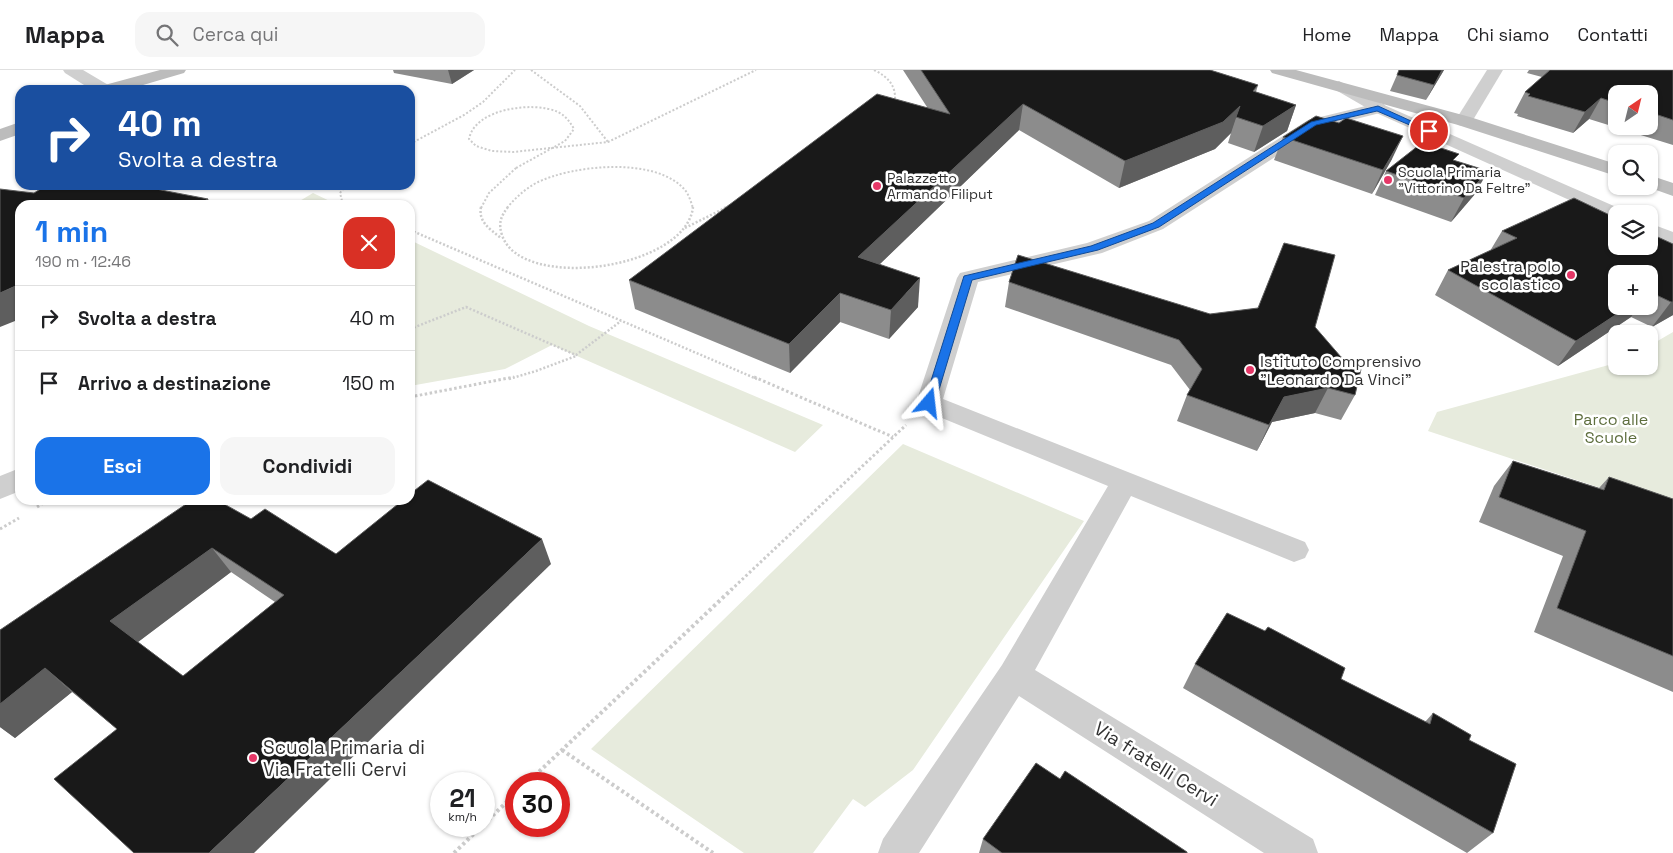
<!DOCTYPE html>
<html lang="it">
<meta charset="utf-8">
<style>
:root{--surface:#fff;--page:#f6f6f6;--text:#202124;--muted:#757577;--line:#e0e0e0;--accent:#1a73e8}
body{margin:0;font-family:"Space Grotesk",sans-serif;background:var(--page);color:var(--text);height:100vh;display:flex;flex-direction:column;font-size:19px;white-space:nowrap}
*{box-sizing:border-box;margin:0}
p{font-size:16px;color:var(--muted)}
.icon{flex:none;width:28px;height:28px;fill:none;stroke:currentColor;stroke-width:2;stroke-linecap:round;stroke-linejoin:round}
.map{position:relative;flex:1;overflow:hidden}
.sheet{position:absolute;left:15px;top:130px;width:400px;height:305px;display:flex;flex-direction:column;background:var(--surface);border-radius:15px;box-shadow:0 1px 4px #0004}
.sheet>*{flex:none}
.hud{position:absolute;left:15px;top:15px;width:400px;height:105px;border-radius:15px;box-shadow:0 1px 4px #0004;background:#1a4fa0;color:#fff;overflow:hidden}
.needle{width:32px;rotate:35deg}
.tools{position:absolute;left:1608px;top:15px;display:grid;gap:10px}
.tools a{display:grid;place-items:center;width:50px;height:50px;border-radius:10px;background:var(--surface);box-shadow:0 1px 4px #0004;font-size:25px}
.speed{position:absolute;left:430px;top:702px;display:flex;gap:10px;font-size:25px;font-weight:700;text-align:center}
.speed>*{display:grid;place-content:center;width:65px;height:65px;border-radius:50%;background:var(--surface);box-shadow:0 1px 4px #0004;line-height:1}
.speed small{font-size:12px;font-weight:400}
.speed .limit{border:8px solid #d22;background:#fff;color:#111}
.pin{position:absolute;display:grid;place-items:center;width:42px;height:42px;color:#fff;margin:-21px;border:2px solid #fff;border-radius:50%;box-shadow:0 1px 5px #0007}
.me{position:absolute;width:55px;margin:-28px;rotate:17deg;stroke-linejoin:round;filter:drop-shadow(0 0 4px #0008)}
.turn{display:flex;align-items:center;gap:18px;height:105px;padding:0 20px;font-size:22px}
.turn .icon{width:65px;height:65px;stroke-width:2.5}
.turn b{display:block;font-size:35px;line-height:42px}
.round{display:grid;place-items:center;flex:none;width:52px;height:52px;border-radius:15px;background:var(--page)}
.summary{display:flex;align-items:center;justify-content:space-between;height:85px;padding:0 20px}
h1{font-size:30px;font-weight:700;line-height:38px;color:var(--accent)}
.primary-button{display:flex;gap:10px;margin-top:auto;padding:10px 20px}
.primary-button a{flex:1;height:58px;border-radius:15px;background:var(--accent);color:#fff;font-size:20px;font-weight:700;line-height:58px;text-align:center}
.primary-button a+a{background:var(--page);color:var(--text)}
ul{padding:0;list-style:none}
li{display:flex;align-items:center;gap:15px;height:65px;padding:0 20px;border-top:1px solid var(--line)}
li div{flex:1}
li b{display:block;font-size:19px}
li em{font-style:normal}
header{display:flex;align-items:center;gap:30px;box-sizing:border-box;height:70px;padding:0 25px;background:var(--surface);border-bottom:1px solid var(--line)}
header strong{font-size:24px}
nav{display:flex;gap:28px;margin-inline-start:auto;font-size:18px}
.search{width:350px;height:45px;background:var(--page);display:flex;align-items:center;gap:12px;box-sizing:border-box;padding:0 18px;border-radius:15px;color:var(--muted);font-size:19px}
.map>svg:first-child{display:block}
.green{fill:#e7ebdd}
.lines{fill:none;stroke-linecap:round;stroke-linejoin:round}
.path-far3{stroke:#ccc;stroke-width:2;stroke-dasharray:2 2;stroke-linecap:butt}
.path-far2{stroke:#ccc;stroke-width:2.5;stroke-dasharray:2 2;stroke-linecap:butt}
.path-far1{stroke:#ccc;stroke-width:3;stroke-dasharray:2.5 2.5;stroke-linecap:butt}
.path{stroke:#ccc;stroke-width:4;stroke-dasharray:3 3;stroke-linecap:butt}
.lane{fill:#cfcfcf;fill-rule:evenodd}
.street{fill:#cfcfcf;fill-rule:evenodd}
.secondary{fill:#bcbcbc;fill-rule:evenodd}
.path-bridge{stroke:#ccc;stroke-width:2;stroke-dasharray:2 2;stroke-linecap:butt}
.wall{fill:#8c8c8c;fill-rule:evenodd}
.shaded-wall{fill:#5e5e5e}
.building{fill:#191919;stroke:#5e5e5e;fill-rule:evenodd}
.route{fill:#1a73e8;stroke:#114b97}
.poi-dot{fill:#e53767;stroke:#fff;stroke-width:2}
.labels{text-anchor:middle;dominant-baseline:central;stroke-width:5;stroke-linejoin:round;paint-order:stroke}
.far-poi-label{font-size:14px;fill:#323232;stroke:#fff;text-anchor:start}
.poi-label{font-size:16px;fill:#323232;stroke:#fff;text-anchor:end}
.park-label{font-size:16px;fill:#5e6e3e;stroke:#fff}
.near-poi-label{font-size:19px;fill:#323232;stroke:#fff;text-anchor:start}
.near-street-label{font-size:19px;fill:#323232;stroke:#fff}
</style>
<header>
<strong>Mappa</strong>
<div class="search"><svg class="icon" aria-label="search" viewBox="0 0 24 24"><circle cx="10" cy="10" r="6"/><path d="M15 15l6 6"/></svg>Cerca qui</div>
<nav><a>Home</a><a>Mappa</a><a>Chi siamo</a><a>Contatti</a></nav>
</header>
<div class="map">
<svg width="1673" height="783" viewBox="0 0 1673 783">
<rect width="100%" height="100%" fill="#fff"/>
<g class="green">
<polygon points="313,123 338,135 293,135"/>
<polygon points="410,170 589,256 823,355 795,382 552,275 505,299 410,316"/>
<polygon points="1673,262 1673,442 1428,361 1437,342 1616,293 1616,296 1649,296 1649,276"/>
<polygon points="903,374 1084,451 913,700 865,737 853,729 813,783 744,783 591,679"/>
</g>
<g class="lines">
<g class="path-far3">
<polyline points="531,0 580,36 608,72"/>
<path d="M874 0C888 7 896 15 895 31"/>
<path d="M565 71 574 59C570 52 566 46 558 42 534 31 475 38 469 69L476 76 492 81 513 82 608 72 756 0"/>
<polyline points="410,74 464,45 483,32 515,0"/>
<polyline points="346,115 340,123 342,131 352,135"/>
<polyline points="481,138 489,123 516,98"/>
<path d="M507 138C515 128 524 120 536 113 572 95 656 86 685 120 689 125 691 132 693 138"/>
<polyline points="724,138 730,135"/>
</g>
<g class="path-far2">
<path d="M481 137C478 152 490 159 501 168"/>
<path d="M508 137C501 146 498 153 502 165 520 222 686 200 693 137"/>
<polyline points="685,158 727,137"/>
<polyline points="410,160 757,309"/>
<polyline points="410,259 466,237 576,285 621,251"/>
<polyline points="509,309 536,301 576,286"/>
</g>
<g class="path-far1">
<polyline points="754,307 893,367"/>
<polyline points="410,327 514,307"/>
<polyline points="37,437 48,430"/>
<polyline points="0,459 19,448"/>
<polyline points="731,520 906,355"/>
</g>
<g class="path">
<polyline points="562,680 713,783"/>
<polyline points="526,714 732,519"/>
<polyline points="484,754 516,723"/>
<polyline points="454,783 482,756"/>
</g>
<g class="lane">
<polygon points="1339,11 1384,35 1623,140 1625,144 1616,144 1616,150 1609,148 1372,41 1334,19 1331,16 1334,13"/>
<polygon points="1649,153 1673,162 1673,175 1649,166"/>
</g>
<g class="street">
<polygon points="63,0 83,0 110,16 112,20 92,20 65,3"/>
<polygon points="1487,0 1503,0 1470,55 1464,56 1458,55 1455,51"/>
<polygon points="1378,33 1384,34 1387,38 1384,42 1320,58 1163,159 1102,183 978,212 943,329 1305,472 1309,480 1305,488 1294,492 1131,426 1035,600 1313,769 1318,783 1264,783 1019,626 919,783 878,783 883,769 1002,595 1108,416 920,339 916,333 957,208 960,203 1087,173 1149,151 1308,50"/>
<polygon points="20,398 20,421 0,429 0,406"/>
</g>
<g class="secondary">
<polygon points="160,0 186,0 184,3 126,20 99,20 101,16"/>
<polygon points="1270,0 1296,0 1470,47 1616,94 1616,106 1458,55 1272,3"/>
<polygon points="20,52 20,64 0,71 0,59"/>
<polygon points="1649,105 1673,113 1673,126 1645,116 1649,116"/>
</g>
<polyline class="path-bridge" points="516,98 565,71"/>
</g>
<g class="wall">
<polygon points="393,0 474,0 452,14 394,3"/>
<polygon points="903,0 1210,0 1258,15 1256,22 1296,35 1287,61 1254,82 1228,73 1231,63 1215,79 1119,118 1019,60 880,194 918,237 889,269 840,252 790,303 635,239 629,210 927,37"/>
<polygon points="1444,0 1426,30 1390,21 1397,5"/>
<path d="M1529 0H1673V75L1589 49 1573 63 1517 46 1518 44 1514 43 1525 22 1542 7 1527 3ZM1616 24H1649V56H1616Z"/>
<polygon points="1283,67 1392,89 1372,124 1274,90"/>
<polygon points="1456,91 1475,124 1451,152 1375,125 1386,101"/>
<path d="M1502 161 1673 174V245L1652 257 1631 247 1558 296 1435 225 1448 200 1490 181ZM1649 204V236H1616Z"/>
<polygon points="1009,212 1210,244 1315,257 1355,325 1341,350 1315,343 1272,352 1257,381 1177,351 1187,325 1190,320 1171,295 1005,237"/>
<polygon points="1513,391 1599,418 1609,407 1673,429 1673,622 1534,562 1563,486 1479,452 1494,416"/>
<path d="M251 449 336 484 551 494 117 659 72 622 15 668 0 657V560ZM231 502 275 532 183 606 138 572Z"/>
<polygon points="1265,561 1341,609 1425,652 1433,643 1469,670 1493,763 1467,783 1183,618 1195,594"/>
<polygon points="1060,709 1187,783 979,783 983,769"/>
</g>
<g class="shaded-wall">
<polygon points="448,0 474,0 452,14"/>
<polygon points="1442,0 1444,0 1426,30"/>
<polygon points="1601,28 1589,49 1573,63 1585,42"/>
<polygon points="1023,34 1019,60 857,216 858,187"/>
<polygon points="1296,35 1287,61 1254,82 1263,56"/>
<polygon points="1240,36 1231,63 1215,79 1119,118 1125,91"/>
<polygon points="1403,66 1392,89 1372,124 1383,100"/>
<polygon points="1488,101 1475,124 1451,152 1464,128"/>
<polygon points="208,129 212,135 196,135"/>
<polygon points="920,208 918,237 889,269 891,240"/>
<polygon points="20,214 20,249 0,257 0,223"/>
<polygon points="840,223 840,252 790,303 789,274"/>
<polygon points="1671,232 1673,232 1673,245 1652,257"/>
<polygon points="1629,236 1639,236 1631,247 1558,296 1576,271"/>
<polygon points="1328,318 1315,343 1272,352 1257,381 1269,355 1284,327"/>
<polygon points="542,469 551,494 254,783 209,783"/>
<polygon points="212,478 231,502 134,575 110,551"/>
<polygon points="45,598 72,622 15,668 0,657 0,634"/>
</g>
<g class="building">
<polygon points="921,0 1210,0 1258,15 1253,21 1296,35 1263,56 1236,47 1240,36 1223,52 1125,91 1023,34 858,187 920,208 891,240 840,223 789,274 629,210 877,24 950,44"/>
<polygon points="1399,0 1442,0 1434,15 1397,5"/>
<polygon points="1550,0 1673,0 1673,50 1649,42 1649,24 1616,24 1616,33 1601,28 1585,42 1528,26 1530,24 1525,22"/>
<polygon points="1316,46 1339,53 1346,48 1403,66 1383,100 1283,67"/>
<polygon points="1423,72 1459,84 1453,90 1488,101 1464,128 1386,101"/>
<polygon points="47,115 135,115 208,129 196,135 20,135 20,214 0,223 0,119 34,123"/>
<polygon points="1574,128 1616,148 1616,176 1649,176 1649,163 1673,174 1673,232 1671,232 1650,222 1649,223 1649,204 1616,204 1616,236 1629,236 1576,271 1448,200 1517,168 1502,161"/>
<polygon points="1284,173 1335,185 1315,257 1341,287 1362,295 1355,325 1328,318 1284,327 1269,355 1187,325 1202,299 1179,270 1009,212 1018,185 1210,244 1258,238"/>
<polygon points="1513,391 1604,420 1609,407 1673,429 1673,586 1557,538 1586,461 1499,427"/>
<path d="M428 410 542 469 209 783H134L54 709 117 659 45 598 0 634V560L192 430H217L251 449 265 439 336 484 403 430H410V424ZM212 478 284 525 183 606 110 551Z"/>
<polygon points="1227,543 1265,561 1268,557 1345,598 1341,609 1430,654 1433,643 1471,665 1469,670 1516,694 1493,763 1195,594"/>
<polygon points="1036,693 1060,709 1065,701 1187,782 1187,783 1002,783 983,769"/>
</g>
<polygon class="route" points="1378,36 1433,61 1426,62 1377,41 1316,55 1159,157 1098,180 972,210 935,333 933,336 925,336 924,333 964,206 1091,176 1153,153 1311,52"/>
<g class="poi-dot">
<circle cx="1388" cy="110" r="5"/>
<circle cx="877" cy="116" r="5"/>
<circle cx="1571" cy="205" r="5"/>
<circle cx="1250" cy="300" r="5"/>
<circle cx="253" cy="688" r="5"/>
</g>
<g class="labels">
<g class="far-poi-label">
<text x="1398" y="102">Scuola Primaria<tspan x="1398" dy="16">"Vittorino Da Feltre"</tspan></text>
<text x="887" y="108">Palazzetto<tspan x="887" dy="16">Armando Filiput</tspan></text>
</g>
<g class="poi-label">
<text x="1561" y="196">Palestra polo<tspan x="1561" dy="18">scolastico</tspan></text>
<text x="1260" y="291" text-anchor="start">Istituto Comprensivo<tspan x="1260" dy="18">"Leonardo Da Vinci"</tspan></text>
</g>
<g class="park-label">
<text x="1611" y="349">Parco alle<tspan x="1611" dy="18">Scuole</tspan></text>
</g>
<g class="near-poi-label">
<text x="263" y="677">Scuola Primaria di<tspan x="263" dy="22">Via Fratelli Cervi</tspan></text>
</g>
<g class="near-street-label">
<text transform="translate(1156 694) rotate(32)">Via fratelli Cervi</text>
</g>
</g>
</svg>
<div class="tools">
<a><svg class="needle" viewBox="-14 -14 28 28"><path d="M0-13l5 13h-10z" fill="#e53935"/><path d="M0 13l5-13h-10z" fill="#757577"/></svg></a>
<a><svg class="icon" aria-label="search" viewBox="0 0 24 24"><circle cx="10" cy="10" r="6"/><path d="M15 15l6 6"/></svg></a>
<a><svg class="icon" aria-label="layers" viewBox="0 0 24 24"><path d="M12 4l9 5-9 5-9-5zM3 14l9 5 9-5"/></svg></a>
<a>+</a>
<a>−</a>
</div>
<div class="speed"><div>21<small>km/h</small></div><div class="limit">30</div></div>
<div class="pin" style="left:1429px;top:61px;background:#d93025"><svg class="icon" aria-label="arrive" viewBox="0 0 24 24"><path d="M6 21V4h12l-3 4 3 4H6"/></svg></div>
<svg class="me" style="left:929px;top:333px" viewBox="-20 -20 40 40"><path d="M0-17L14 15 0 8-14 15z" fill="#1a73e8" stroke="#fff" stroke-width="4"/></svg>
<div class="hud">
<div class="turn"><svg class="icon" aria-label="right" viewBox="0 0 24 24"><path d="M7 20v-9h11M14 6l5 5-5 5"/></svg><div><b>40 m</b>Svolta a destra</div></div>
</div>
<section class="sheet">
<div class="summary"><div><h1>1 min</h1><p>190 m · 12:46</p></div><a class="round" style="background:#d93025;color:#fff"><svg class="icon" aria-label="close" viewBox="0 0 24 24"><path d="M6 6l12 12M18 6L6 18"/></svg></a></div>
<ul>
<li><svg class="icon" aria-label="right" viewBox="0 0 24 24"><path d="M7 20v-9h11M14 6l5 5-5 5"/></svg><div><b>Svolta a destra</b></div><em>40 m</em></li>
<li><svg class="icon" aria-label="arrive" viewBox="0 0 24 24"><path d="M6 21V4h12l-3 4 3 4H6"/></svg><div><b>Arrivo a destinazione</b></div><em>150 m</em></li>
</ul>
<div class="primary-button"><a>Esci</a><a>Condividi</a></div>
</section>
</div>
